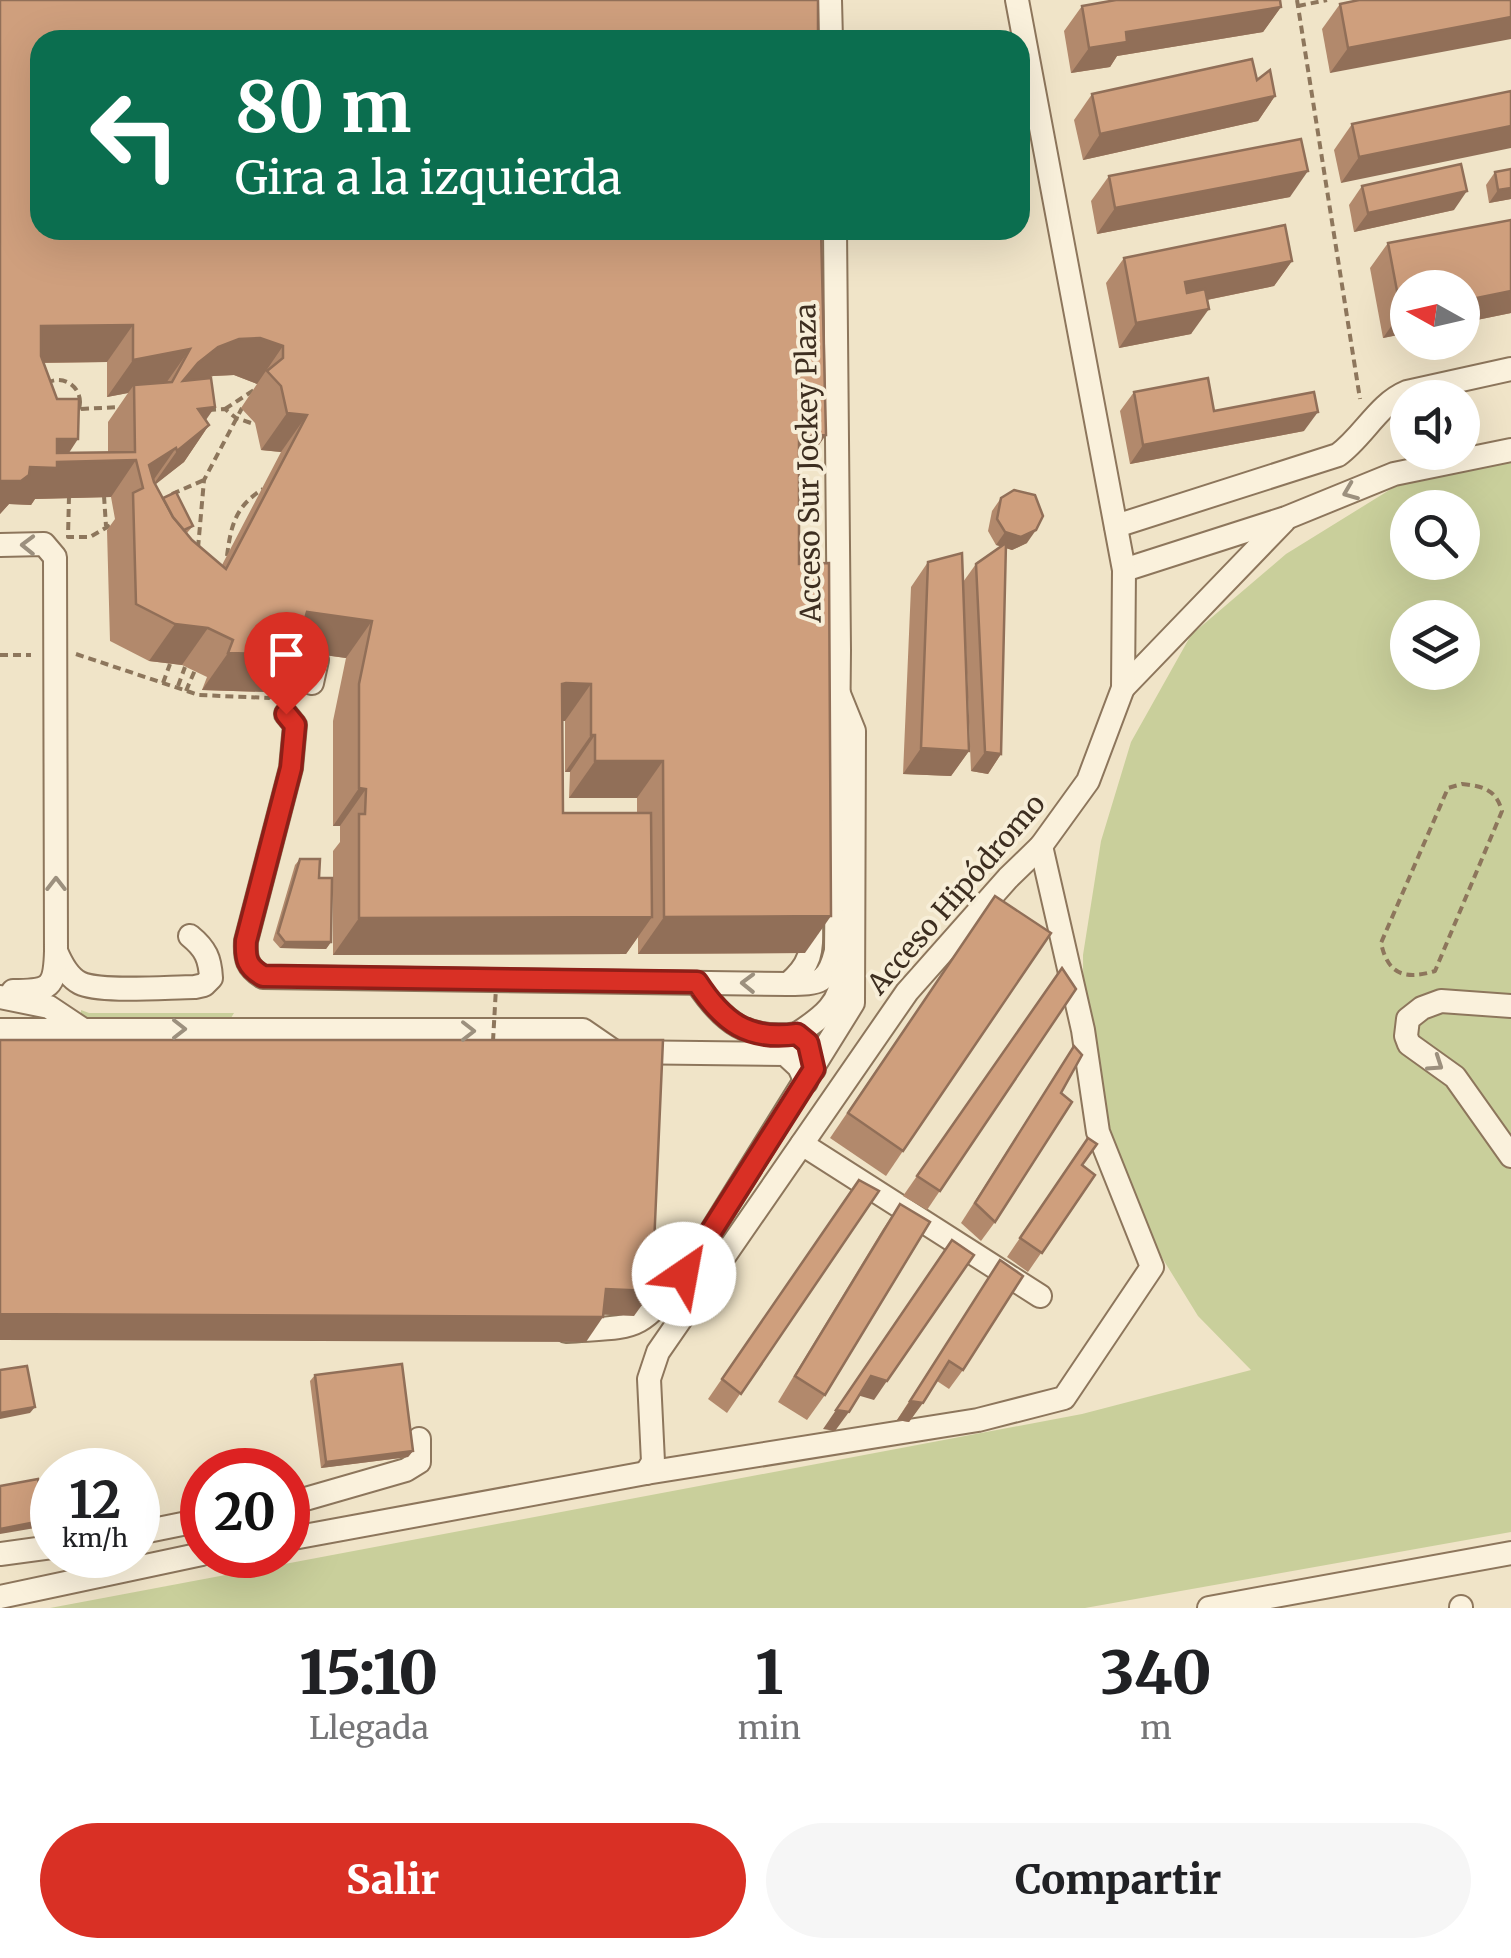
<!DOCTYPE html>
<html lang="es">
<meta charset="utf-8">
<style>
:root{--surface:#fff;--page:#f6f6f6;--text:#202124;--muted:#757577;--accent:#d93025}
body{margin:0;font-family:Merriweather,serif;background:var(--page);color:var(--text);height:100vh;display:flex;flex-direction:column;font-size:38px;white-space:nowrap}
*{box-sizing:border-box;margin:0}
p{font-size:32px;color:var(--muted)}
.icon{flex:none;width:55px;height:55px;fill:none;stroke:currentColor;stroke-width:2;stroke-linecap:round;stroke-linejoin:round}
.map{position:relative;height:1608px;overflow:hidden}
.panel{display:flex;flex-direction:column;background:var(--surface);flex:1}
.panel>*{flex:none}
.hud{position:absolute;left:30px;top:30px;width:1000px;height:210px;border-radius:30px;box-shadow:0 10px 40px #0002;background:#0b6e4f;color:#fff;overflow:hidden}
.needle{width:65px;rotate:278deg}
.fabs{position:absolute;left:1390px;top:270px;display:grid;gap:20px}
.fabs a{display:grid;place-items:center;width:90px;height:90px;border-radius:50%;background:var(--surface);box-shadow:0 10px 40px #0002;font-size:50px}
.speed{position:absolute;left:30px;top:1448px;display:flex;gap:20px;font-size:50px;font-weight:700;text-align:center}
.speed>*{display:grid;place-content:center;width:130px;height:130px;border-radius:50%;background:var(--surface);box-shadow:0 10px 40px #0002;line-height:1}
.speed small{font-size:25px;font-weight:400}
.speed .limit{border:15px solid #d22;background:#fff;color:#111}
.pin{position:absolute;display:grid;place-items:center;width:85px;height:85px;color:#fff;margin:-102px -42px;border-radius:50% 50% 50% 0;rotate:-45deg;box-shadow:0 0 10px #0007}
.pin .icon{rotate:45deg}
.me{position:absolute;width:110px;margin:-55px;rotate:33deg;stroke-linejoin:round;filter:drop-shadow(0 0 8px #0008)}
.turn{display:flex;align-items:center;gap:35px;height:210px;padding:0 40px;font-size:45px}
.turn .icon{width:130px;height:130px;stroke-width:2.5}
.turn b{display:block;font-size:70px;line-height:85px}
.eta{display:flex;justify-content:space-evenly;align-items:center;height:170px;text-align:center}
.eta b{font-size:60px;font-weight:800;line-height:70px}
.primary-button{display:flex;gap:20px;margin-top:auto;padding:20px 40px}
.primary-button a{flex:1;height:115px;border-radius:60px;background:var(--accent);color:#fff;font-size:40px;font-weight:800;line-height:115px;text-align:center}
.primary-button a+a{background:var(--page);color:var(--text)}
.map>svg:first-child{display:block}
.green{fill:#c9cf9b;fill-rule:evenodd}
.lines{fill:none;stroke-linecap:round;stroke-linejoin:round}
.minor-casing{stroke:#8d765c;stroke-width:26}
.path{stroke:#8d765c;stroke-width:4;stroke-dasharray:8 5;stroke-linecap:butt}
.minor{stroke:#faf1dc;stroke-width:22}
.path-bridge{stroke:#8d765c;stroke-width:4;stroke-dasharray:8 5;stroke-linecap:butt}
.wall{fill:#b2896c;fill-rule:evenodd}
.shaded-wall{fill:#916f58}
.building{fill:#cf9f7d;stroke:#916f58;stroke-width:2.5;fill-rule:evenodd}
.oneway{stroke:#9c907e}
.route-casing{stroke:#8d1f18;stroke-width:25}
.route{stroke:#d93025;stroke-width:18}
.labels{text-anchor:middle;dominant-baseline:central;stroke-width:8;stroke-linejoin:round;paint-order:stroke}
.street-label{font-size:28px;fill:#3d2e20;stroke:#f7eed8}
</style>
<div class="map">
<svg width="1511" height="1608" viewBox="0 0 1511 1608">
<rect width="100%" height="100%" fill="#f0e4c8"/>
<g class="green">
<path d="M1511 453V1532L1085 1608H50L1082 1414 1251 1370 1198 1316 1124 1196 1084 1078 1083 955 1101 841 1131 742 1191 635 1286 554 1425 468ZM1408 508H1462V562H1408ZM1408 618H1462V672H1408Z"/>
<polygon points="81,1010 89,1013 234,1013 231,1018 81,1019"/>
</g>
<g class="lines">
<defs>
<g id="minor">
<polyline points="830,0 831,40"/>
<path d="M1116 526 1338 455C1364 436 1378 404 1407 392L1511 369"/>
<path d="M0 545 44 544 55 557 56 951C61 963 68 977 80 983 100 993 169 987 195 987L204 985 211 978C210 959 206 949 190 936"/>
<polyline points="1124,570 1286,518 1394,474 1511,450"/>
<polyline points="312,683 317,660"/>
<polyline points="1123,688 1284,521"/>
<path d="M286 714 295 725 291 768 246 941C245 959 247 967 263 977L788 984C815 961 811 948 811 914"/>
<path d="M697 983C723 1022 747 1041 797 1034L808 1043 814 1069"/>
<path d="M788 984C820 984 828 983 836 951L839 650 835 230"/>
<path d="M13 991C50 991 55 988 56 951"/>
<polyline points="0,997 49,1007 82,1029"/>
<polyline points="1511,1006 1441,1001 1422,1008 1408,1019 1406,1036 1409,1044 1455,1077 1511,1156"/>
<polyline points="0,1030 583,1030 615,1052 785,1054 799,1067 806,1082"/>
<path d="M797 1034C823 1017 842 1003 843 971"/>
<polyline points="802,1144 1040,1296"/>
<path d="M566 1331C639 1326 636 1333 684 1275L853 1003 854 731 839 694"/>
<polyline points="646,1473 653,1462 649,1379 658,1352 907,992 1008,878 1041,846 1088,781 1123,688 1124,570 1017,0"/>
<polyline points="288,1504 406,1470 419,1462 419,1439"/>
<polyline points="138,1533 202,1520"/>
<polyline points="288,1539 646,1473 978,1420 1064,1398 1152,1267 1098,1132 1083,1030 1041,846"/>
<polyline points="0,1554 52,1547"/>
<polyline points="0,1597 202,1554"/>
<polyline points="1461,1607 1461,1608"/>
<polyline points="1209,1608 1511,1553"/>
</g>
</defs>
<use href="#minor" class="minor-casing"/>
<g class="path">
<polyline points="1297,0 1360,399"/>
<polyline points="1298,6 1327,0"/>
<circle cx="58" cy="402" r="22"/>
<polyline points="81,409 121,407"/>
<polyline points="225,409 257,388"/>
<polyline points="208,410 225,409 236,418 254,424 258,421"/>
<polyline points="172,494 204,480"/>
<polyline points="69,496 68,537 90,537 114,523"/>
<polyline points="104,496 106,526"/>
<polyline points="198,548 204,480 242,408"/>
<path d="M227 556C231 524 236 506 263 489"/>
<polyline points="76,654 199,695 269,698 280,675"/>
<polyline points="0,655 31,655"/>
<polyline points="163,683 170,664"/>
<polyline points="178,686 185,667"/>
<polyline points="186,691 195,670"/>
<path d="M1462 784C1484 786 1496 790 1502 811L1435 971C1405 980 1388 975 1381 943L1448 788Z"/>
</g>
<use href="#minor" class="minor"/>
<polyline class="path-bridge" points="493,1041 497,970"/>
</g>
<g class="wall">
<path d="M0 0 800 472 799 564 805 953 638 954V937L626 954 333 955V851L340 842V826H333V721L346 658 295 651 268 692 202 690 207 677 182 665 149 661 110 641 107 530 115 519 111 497 35 499 31 505 9 504 0 514ZM107 362V397L128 393 108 422V452H69L43 363ZM234 375 257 384 241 408 255 423 261 450 281 452 222 565 192 540 187 533 193 526 163 498 155 484 184 462 209 425 206 420V379L213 376ZM562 721H565V772H570L569 798H637V813H563Z"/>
<polygon points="1511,0 1330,73 1322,29 1340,4"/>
<polygon points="1082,6 1281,7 1263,32 1117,56 1110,67 1071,73 1064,31"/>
<polygon points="1257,80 1275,96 1258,121 1083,160 1074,120 1092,94"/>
<polygon points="1511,91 1341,183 1334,150 1352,124"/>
<polygon points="1495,172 1511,199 1489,203 1486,185"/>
<polygon points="1109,176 1290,197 1097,234 1091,201"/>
<polygon points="1362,186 1454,210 1354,232 1349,205"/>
<polygon points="1511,220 1511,313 1462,323 1462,288 1408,288 1408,333 1383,338 1370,268 1388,243"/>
<polygon points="1124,258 1292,261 1274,286 1207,300 1191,334 1119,348 1106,283"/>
<polygon points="1134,392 1214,411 1304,431 1130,464 1120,411"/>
<polygon points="1001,498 1027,543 1012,550 1006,548 1001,754 988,774 971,771 965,623 969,751 951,776 903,774 911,587 928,562 963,582 976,564 1001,546 996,545 988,531 992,511"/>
<polygon points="300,859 319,878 331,942 326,949 280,948 273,940 295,865"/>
<polygon points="995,896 1051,933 886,1176 830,1138"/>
<polygon points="1062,968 1076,989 927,1210 903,1196"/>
<polygon points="1074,1046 995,1222 981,1241 961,1223"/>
<polygon points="1088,1138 1082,1165 1095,1175 1028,1272 1007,1257"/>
<polygon points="859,1180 879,1191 727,1413 708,1399"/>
<polygon points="900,1204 825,1395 807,1420 778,1402 883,1229"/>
<polygon points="1000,1260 963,1370 949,1389 937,1381 909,1422 897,1420"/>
<polygon points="315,1375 413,1451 408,1457 321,1468 310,1381"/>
</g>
<g class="shaded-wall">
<polygon points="1281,7 1263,32 1117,56 1110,67 1071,73 1089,48 1126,32"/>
<polygon points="1511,17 1511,39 1330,73 1348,48"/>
<polygon points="1275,96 1258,121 1083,160 1100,134"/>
<polygon points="1511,126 1511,148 1341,183 1359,157"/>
<polygon points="1308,171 1290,197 1097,234 1115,208"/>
<polygon points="1511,188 1511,199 1489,203 1498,190"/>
<polygon points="1467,191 1454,210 1354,232 1368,213"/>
<polygon points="1292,261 1274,286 1167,308 1185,282"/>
<polygon points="1511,291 1511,313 1462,323 1462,301"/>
<polygon points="1209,309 1191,334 1119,348 1136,323"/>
<polygon points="1408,311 1408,333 1383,338 1401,312"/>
<polygon points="133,325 107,362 15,363 41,326"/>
<polygon points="260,338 283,346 257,384 234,375 213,376 193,384 183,381 198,363 218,347 239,339"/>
<polygon points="190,349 164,386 134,385 128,393 107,397 133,360"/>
<polygon points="215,407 194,437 209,425 184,462 151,488 177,451 198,409"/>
<polygon points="1318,412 1304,431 1130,464 1143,445"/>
<polygon points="287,413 307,415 281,452 261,450"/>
<polygon points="826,435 800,472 773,473 799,436"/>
<polygon points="57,439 78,439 63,462 136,460 111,497 35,499 31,505 9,504 0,514 0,481"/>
<polygon points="176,448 150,485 143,488 149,465"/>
<polygon points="1036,530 1027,543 1012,550 996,545 1005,532"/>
<polygon points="307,612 372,621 346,658 281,649"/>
<polygon points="175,624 208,628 182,665 149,661"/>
<polygon points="228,653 294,655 268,692 202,690"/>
<polygon points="562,684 591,684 565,721 537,721"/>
<polygon points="591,735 595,735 570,772 565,772"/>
<polygon points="921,748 969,751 951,776 903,774"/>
<polygon points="985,752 1001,754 988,774 971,771"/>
<polygon points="595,761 663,761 637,798 569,798"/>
<polygon points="359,788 366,789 340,826 333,826"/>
<polygon points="831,916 805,953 638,954 664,917"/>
<polygon points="652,917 626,954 333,955 359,918"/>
<polygon points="285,942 331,942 326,949 280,948"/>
<polygon points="606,1289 652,1291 634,1316 588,1314"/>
<polygon points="0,1314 603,1317 586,1342 0,1340"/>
<polygon points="871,1376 887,1381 874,1400 857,1395"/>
<polygon points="910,1401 923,1403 909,1422 897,1420"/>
<polygon points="35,1407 30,1413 0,1419 0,1413"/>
<polygon points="836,1410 849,1412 835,1431 823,1429"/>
<polygon points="413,1451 408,1457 321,1468 326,1462"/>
<polygon points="46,1520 41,1527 0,1534 0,1529"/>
</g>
<g class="building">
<path d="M0 0H818V40H40V230H821L826 435 799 436V564L829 563 831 916 664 917 663 761H595V735H591V684L566 683 562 684 563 813H651L652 917 359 918V814H365L366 789 359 788V684L372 621 307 612 294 655 228 653 233 640 208 628 175 624 136 604 133 493 143 488 136 460 57 462V468L30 467 29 475 21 481H0ZM133 325V360L190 349 172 382 134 385 135 452 57 453V439H78L79 399H57L41 356V326ZM260 338 283 346V358L267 371 281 386 287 413 307 415 226 569 192 540 173 517 154 482 149 465 176 448 177 451 209 425 198 409 215 407 211 378 183 381 198 363 218 347 239 339Z"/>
<polygon points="1116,0 1280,0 1281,7 1126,32 1127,42 1089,48 1082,6"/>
<polygon points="1359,0 1511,0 1511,17 1348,48 1340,4"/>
<polygon points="1252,59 1257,80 1270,70 1275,96 1100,134 1092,94"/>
<polygon points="1511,91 1511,126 1359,157 1352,124"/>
<polygon points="1301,139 1308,171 1115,208 1109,176"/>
<polygon points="1461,164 1467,191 1368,213 1362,186"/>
<polygon points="1511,169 1511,188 1498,190 1495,172"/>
<polygon points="1511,220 1511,291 1462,301 1462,288 1408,288 1408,311 1401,312 1388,243"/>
<polygon points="1285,225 1292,261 1185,282 1187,293 1205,289 1209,309 1136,323 1124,258"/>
<polygon points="1208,378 1214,411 1314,392 1318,412 1143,445 1134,392"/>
<polygon points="1014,490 1035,495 1043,516 1036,530 1021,537 1005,532 997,519 1001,498"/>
<polygon points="176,492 193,526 184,530 173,517 163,498"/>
<polygon points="1006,543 1001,754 985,752 976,564"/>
<polygon points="962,553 969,751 921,748 928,562"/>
<polygon points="300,859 320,859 319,878 332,878 331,942 285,942 278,933"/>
<polygon points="995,896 1051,933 903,1151 848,1113"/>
<polygon points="1062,968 1076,989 940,1191 917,1176"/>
<polygon points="0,1040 663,1040 652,1291 606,1289 603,1317 0,1314"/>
<polygon points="1074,1046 1082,1055 1061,1093 1072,1102 995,1222 975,1203"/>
<polygon points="1088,1138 1097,1144 1082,1165 1095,1175 1042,1253 1020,1238"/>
<polygon points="859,1180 879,1191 741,1394 722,1379"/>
<polygon points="900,1204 930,1222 825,1395 795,1376"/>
<polygon points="952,1240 974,1255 887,1381 871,1376 849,1412 836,1410"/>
<polygon points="1000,1260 1023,1276 963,1370 949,1361 923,1403 910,1401"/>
<polygon points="402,1364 413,1451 326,1462 315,1375"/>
<polygon points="27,1366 35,1407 0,1413 0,1370"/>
<polygon points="38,1479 46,1520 0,1529 0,1486"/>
</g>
<defs><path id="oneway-chevron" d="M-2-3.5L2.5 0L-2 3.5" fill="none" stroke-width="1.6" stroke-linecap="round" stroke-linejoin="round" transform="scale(2.5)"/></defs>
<g class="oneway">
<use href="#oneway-chevron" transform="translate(1350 492) rotate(158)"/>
<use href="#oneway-chevron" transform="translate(28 545) rotate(-179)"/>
<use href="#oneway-chevron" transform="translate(56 884) rotate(-90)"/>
<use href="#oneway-chevron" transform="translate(748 983) rotate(-179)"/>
<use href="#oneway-chevron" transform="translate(179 1029)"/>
<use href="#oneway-chevron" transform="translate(468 1031)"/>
<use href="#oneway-chevron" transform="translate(1436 1064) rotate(34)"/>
</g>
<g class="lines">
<defs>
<path id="route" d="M286 714 295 725 291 768 246 941C245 959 247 967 263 976L697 982C723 1022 748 1041 797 1034L808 1043 814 1069 684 1274"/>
</defs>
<use href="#route" class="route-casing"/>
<use href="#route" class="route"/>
</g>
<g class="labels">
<g class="street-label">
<text transform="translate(808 463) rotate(-91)">Acceso Sur Jockey Plaza</text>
<text transform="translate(956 894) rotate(-49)">Acceso Hipódromo</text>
</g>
</g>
</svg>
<div class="fabs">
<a><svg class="needle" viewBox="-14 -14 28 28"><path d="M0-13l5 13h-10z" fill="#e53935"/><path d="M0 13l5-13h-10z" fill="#757577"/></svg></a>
<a><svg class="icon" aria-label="sound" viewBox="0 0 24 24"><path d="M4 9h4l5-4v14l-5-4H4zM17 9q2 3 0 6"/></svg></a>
<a><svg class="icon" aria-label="search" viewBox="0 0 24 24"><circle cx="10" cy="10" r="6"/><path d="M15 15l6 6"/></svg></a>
<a><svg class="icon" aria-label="layers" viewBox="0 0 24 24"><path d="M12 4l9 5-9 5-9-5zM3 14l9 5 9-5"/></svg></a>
</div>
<div class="speed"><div>12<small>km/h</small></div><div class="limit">20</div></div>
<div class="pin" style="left:286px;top:714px;background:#d93025"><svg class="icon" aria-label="arrive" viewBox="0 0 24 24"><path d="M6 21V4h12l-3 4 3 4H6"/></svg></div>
<svg class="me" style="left:684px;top:1274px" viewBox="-20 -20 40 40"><circle r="19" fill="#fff"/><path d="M0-13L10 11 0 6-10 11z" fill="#d93025"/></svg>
<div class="hud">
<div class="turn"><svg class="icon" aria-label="left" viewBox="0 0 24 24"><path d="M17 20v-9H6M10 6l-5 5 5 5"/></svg><div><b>80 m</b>Gira a la izquierda</div></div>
</div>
</div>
<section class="panel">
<div class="eta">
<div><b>15:10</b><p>Llegada</p></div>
<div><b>1</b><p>min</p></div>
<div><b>340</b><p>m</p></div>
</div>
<div class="primary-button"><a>Salir</a><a>Compartir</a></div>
</section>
